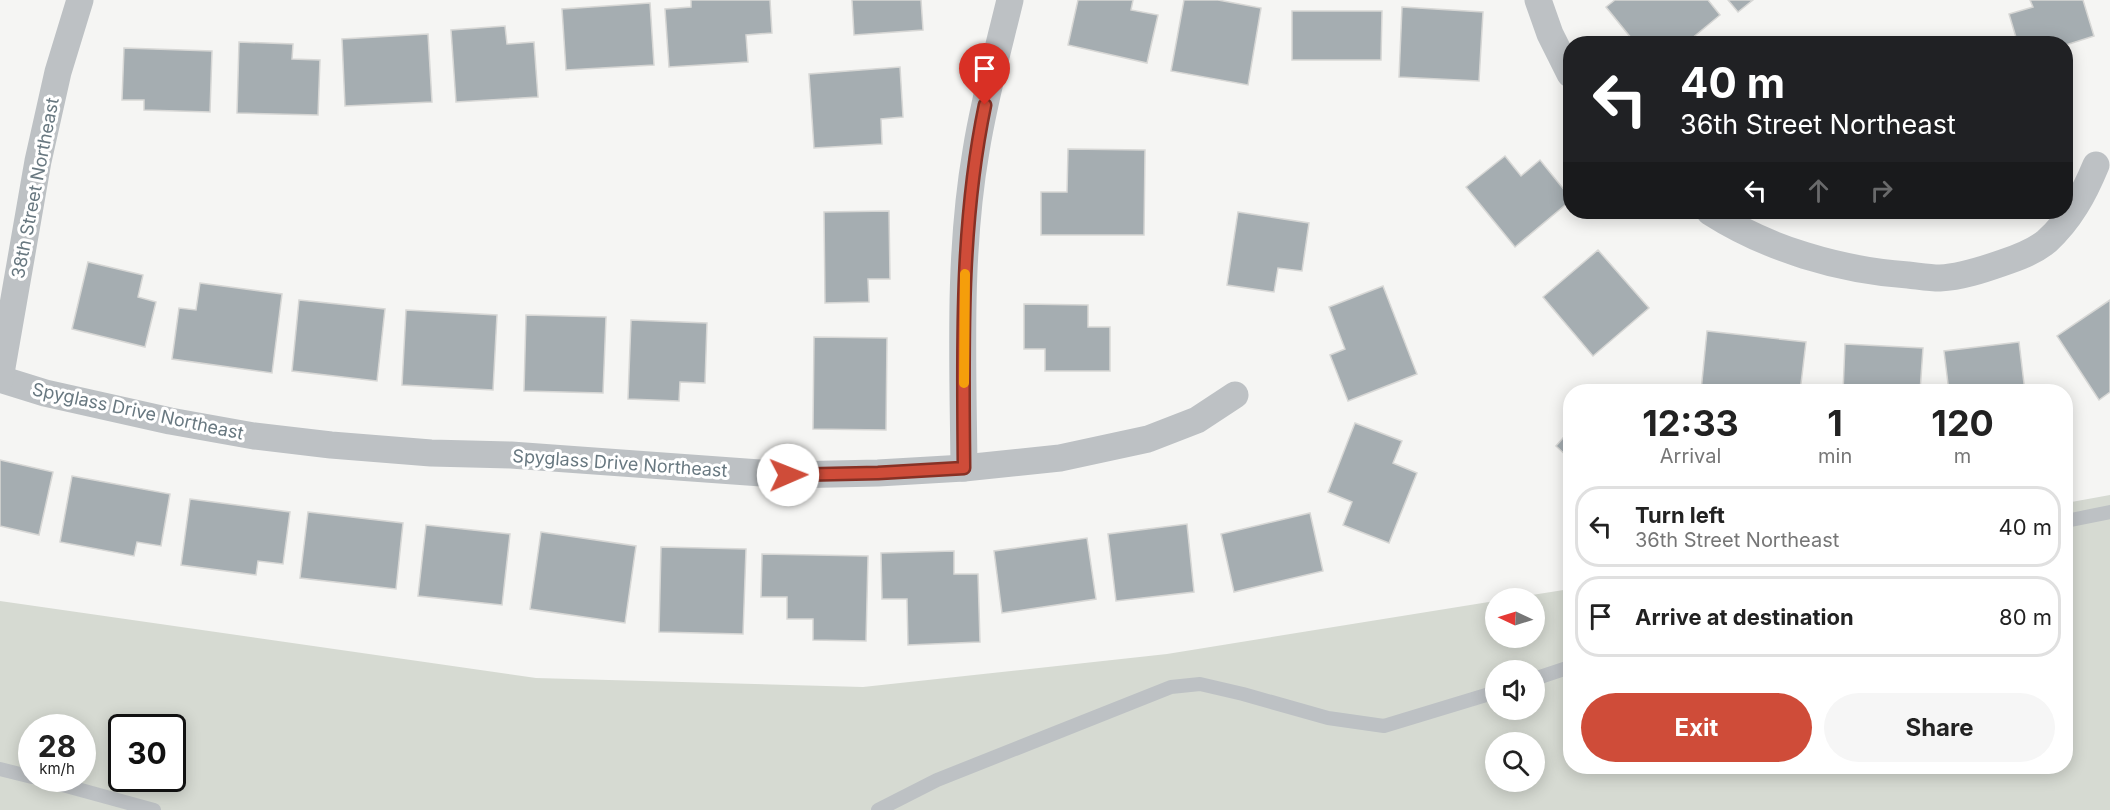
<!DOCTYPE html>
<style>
:root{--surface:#fff;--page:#f6f6f6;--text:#222;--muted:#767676;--line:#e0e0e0;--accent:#cf4c39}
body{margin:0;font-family:Inter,sans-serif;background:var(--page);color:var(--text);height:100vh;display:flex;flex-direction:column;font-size:22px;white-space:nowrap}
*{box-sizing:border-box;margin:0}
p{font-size:20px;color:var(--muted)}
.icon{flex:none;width:33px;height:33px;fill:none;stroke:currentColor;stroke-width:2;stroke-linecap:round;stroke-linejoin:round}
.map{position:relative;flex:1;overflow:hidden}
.side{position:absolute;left:1563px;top:384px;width:510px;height:390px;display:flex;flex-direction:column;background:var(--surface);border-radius:24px;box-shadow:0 3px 15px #0003}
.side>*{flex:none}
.guide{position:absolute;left:1563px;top:36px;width:510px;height:183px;border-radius:24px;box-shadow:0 3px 15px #0003;background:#202124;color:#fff;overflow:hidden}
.needle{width:39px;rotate:274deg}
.buttons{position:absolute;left:1485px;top:588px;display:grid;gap:12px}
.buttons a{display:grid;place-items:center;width:60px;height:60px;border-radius:50%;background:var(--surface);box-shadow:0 3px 15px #0003;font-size:30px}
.speed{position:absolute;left:18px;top:714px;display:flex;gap:12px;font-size:30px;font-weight:700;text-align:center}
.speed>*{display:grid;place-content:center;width:78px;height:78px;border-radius:50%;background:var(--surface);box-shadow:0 3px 15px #0003;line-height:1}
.speed small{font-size:15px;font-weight:400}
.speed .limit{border:3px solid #111;border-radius:9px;background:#fff;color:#111}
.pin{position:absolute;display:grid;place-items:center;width:51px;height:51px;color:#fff;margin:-62px -26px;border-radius:50% 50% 50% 0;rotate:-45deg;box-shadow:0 0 6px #0007}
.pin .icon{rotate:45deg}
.me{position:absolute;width:66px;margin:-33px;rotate:89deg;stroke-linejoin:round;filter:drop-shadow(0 0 4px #0008)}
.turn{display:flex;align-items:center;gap:21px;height:126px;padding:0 18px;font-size:27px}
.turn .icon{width:78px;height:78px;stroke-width:2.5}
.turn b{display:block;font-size:42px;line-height:51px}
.lanes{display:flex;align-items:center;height:57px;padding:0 18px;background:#0003;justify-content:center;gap:30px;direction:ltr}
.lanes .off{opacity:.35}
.eta{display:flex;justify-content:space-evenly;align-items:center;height:102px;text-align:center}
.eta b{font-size:36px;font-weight:700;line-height:42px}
.button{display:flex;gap:12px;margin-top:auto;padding:12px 18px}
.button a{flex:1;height:69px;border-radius:36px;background:var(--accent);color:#fff;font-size:24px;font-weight:700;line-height:69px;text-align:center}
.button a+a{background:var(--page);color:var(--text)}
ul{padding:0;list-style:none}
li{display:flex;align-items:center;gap:18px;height:81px;margin:0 12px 9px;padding:0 6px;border:3px solid var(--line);border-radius:24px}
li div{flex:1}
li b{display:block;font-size:22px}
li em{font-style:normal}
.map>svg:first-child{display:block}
.green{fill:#d6dad2;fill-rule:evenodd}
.building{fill:#a5adb1;stroke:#d7d7d5;stroke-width:1.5}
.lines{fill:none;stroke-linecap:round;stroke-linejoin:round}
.lane{stroke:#bdc1c4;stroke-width:14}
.street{stroke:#bdc1c4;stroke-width:27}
.route-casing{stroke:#873125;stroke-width:15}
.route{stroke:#cf4c39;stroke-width:10}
.slow{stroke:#f59e0b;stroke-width:10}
.labels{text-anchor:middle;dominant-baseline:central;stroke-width:6;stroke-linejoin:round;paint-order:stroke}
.street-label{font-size:18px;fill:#687880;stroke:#fff}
</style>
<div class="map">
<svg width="2110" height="810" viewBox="0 0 2110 810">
<rect width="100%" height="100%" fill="#f5f5f3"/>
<path class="green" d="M2110 495V810H0V601L536 678 863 687 1167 654 1495 601 1496 638H1534V598H1512L1570 589V766H2066V503ZM1496 670H1534V710H1496ZM32 728H82V778H32ZM122 728H172V778H122ZM1496 742H1534V782H1496Z"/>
<g class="building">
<polygon points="691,0 770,0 772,33 746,35 748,62 669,67 665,9 691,7"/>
<polygon points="852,0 921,0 923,30 854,35"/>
<polygon points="1078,0 1133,0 1131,10 1158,15 1147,63 1068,45"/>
<polygon points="1184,0 1218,0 1261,8 1248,85 1171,71"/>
<polygon points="1615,0 1708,0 1720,15 1685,44 1636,44 1606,7"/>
<polygon points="1728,0 1753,0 1738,12"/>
<polygon points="2030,0 2083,0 2094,36 2066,45 2066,44 2018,44 2009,14 2033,7"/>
<polygon points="650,3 654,65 566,70 562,9"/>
<polygon points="1402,7 1483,12 1479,81 1399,77"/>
<polygon points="1292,11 1382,11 1381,60 1292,60"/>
<polygon points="505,26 507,44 534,42 538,97 456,102 451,30"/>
<polygon points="428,34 432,102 345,106 342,39"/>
<polygon points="239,42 293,44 292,59 320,60 318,115 237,113"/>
<polygon points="124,48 212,51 210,112 144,110 144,100 122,100"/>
<polygon points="900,67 903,117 881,119 882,144 814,148 809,74"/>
<polygon points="1068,149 1145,150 1144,235 1041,235 1041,192 1067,192"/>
<polygon points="1505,156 1521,176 1540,160 1570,197 1570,201 1515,247 1466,187"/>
<polygon points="889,211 890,279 868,279 869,302 825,303 824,212"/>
<polygon points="1238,212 1309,223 1302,271 1278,268 1274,292 1227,285"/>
<polygon points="1598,250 1649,308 1593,356 1543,297"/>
<polygon points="88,262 143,275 138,297 156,302 145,347 72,329"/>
<polygon points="200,283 282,294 272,373 172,359 179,308 196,310"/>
<polygon points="1383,286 1417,374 1348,401 1330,355 1345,349 1329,307"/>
<polygon points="299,300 385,309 377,381 292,371"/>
<polygon points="2110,300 2110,392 2099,400 2057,336"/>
<polygon points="1024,304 1088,305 1088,327 1110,327 1110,371 1045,371 1045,349 1024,349"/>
<polygon points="406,310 497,315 493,390 402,385"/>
<polygon points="526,315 606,317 603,393 524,391"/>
<polygon points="631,320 707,323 705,383 680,382 679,401 628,399"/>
<polygon points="1707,331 1806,342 1800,392 1701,391"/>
<polygon points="814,337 887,338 886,430 813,429"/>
<polygon points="2019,342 2025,392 1949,392 1944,351"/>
<polygon points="1845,344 1923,348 1920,392 1843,392"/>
<polygon points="1355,423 1402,441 1393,463 1417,473 1389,543 1343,525 1352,502 1328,492"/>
<polygon points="1570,430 1570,459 1556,446"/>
<polygon points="0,460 53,472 39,535 0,526"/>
<polygon points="72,476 170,494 161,546 137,542 134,556 60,542"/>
<polygon points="190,499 290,512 283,564 258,561 256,575 181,565"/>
<polygon points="308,512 403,523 396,589 300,578"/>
<polygon points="1310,513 1323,571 1234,592 1221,534"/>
<polygon points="1187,524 1194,592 1116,601 1108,534"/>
<polygon points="426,525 510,534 502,605 418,596"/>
<polygon points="541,532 636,546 625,623 530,609"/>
<polygon points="1087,538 1096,599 1002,613 994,551"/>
<polygon points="661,547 746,549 743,634 659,632"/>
<polygon points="954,551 954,574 978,574 980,642 908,645 907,599 882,599 881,553"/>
<polygon points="762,554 868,556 866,641 813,640 813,619 787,619 787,597 761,597"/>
</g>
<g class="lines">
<g class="lane">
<polyline points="2066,521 2110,512"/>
<polyline points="1534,679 1570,667"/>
<polyline points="0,769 32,777"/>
<polyline points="37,778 154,810"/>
<polyline points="878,810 937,780 1171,687 1200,684 1243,694 1328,718 1384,726 1496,692"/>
</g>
<g class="street">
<polyline points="1538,0 1550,34 1570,74"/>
<path d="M1710 212C1768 249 1839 270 1908 275 1918 276 1929 278 1940 278 1961 277 1982 270 2002 263 2017 258 2034 252 2047 241 2070 220 2084 194 2096 165"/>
<polyline points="0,379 45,393 170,421 254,436 331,445 431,453 511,455 788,475 878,473 964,468 1060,458 1148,439 1197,420 1235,395"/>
<polyline points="0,379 38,161 58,72 80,0"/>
<path d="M964 468C963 363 958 255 976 151 984 100 998 50 1010 0"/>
</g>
</g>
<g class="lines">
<defs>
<path id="route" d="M788 475 878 473 964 468C963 346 960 225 985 105"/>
</defs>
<use href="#route" class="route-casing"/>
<use href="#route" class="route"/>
<polyline class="slow" points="964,383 965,274"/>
</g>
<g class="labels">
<g class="street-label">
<text transform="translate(35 188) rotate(-79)">38th Street Northeast</text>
<text transform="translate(138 411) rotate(12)">Spyglass Drive Northeast</text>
<text transform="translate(620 463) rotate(4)">Spyglass Drive Northeast</text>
</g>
</g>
</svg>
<div class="buttons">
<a><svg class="needle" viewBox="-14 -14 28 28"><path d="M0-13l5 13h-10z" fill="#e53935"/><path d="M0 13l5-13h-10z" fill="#767676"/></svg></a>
<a><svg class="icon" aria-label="sound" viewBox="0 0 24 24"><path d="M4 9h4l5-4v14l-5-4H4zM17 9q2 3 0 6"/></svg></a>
<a><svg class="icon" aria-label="search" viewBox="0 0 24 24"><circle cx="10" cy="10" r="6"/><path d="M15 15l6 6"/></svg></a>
</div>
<div class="speed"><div>28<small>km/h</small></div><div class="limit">30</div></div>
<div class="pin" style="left:985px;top:105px;background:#d93025"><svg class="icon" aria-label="arrive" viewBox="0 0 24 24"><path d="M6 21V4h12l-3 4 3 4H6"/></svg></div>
<svg class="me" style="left:788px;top:475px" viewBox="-20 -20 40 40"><circle r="19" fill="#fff"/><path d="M0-13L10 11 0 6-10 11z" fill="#cf4c39"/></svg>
<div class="guide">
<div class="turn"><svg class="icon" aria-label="left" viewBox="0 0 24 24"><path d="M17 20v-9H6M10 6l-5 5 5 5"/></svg><div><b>40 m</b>36th Street Northeast</div></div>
<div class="lanes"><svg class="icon" aria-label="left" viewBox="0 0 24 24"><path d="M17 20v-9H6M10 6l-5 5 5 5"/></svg><svg class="icon off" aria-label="ahead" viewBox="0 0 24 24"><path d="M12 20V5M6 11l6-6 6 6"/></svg><svg class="icon off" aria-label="right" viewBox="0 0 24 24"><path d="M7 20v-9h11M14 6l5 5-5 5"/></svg></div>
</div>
<section class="side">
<div class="eta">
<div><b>12:33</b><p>Arrival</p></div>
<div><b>1</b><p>min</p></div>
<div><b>120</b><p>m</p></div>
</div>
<ul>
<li><svg class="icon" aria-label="left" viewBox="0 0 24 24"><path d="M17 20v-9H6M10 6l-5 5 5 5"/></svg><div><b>Turn left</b><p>36th Street Northeast</p></div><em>40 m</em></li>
<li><svg class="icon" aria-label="arrive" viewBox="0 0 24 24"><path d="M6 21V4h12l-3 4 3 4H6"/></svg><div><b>Arrive at destination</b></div><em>80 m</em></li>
</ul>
<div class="button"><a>Exit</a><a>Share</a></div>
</section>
</div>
